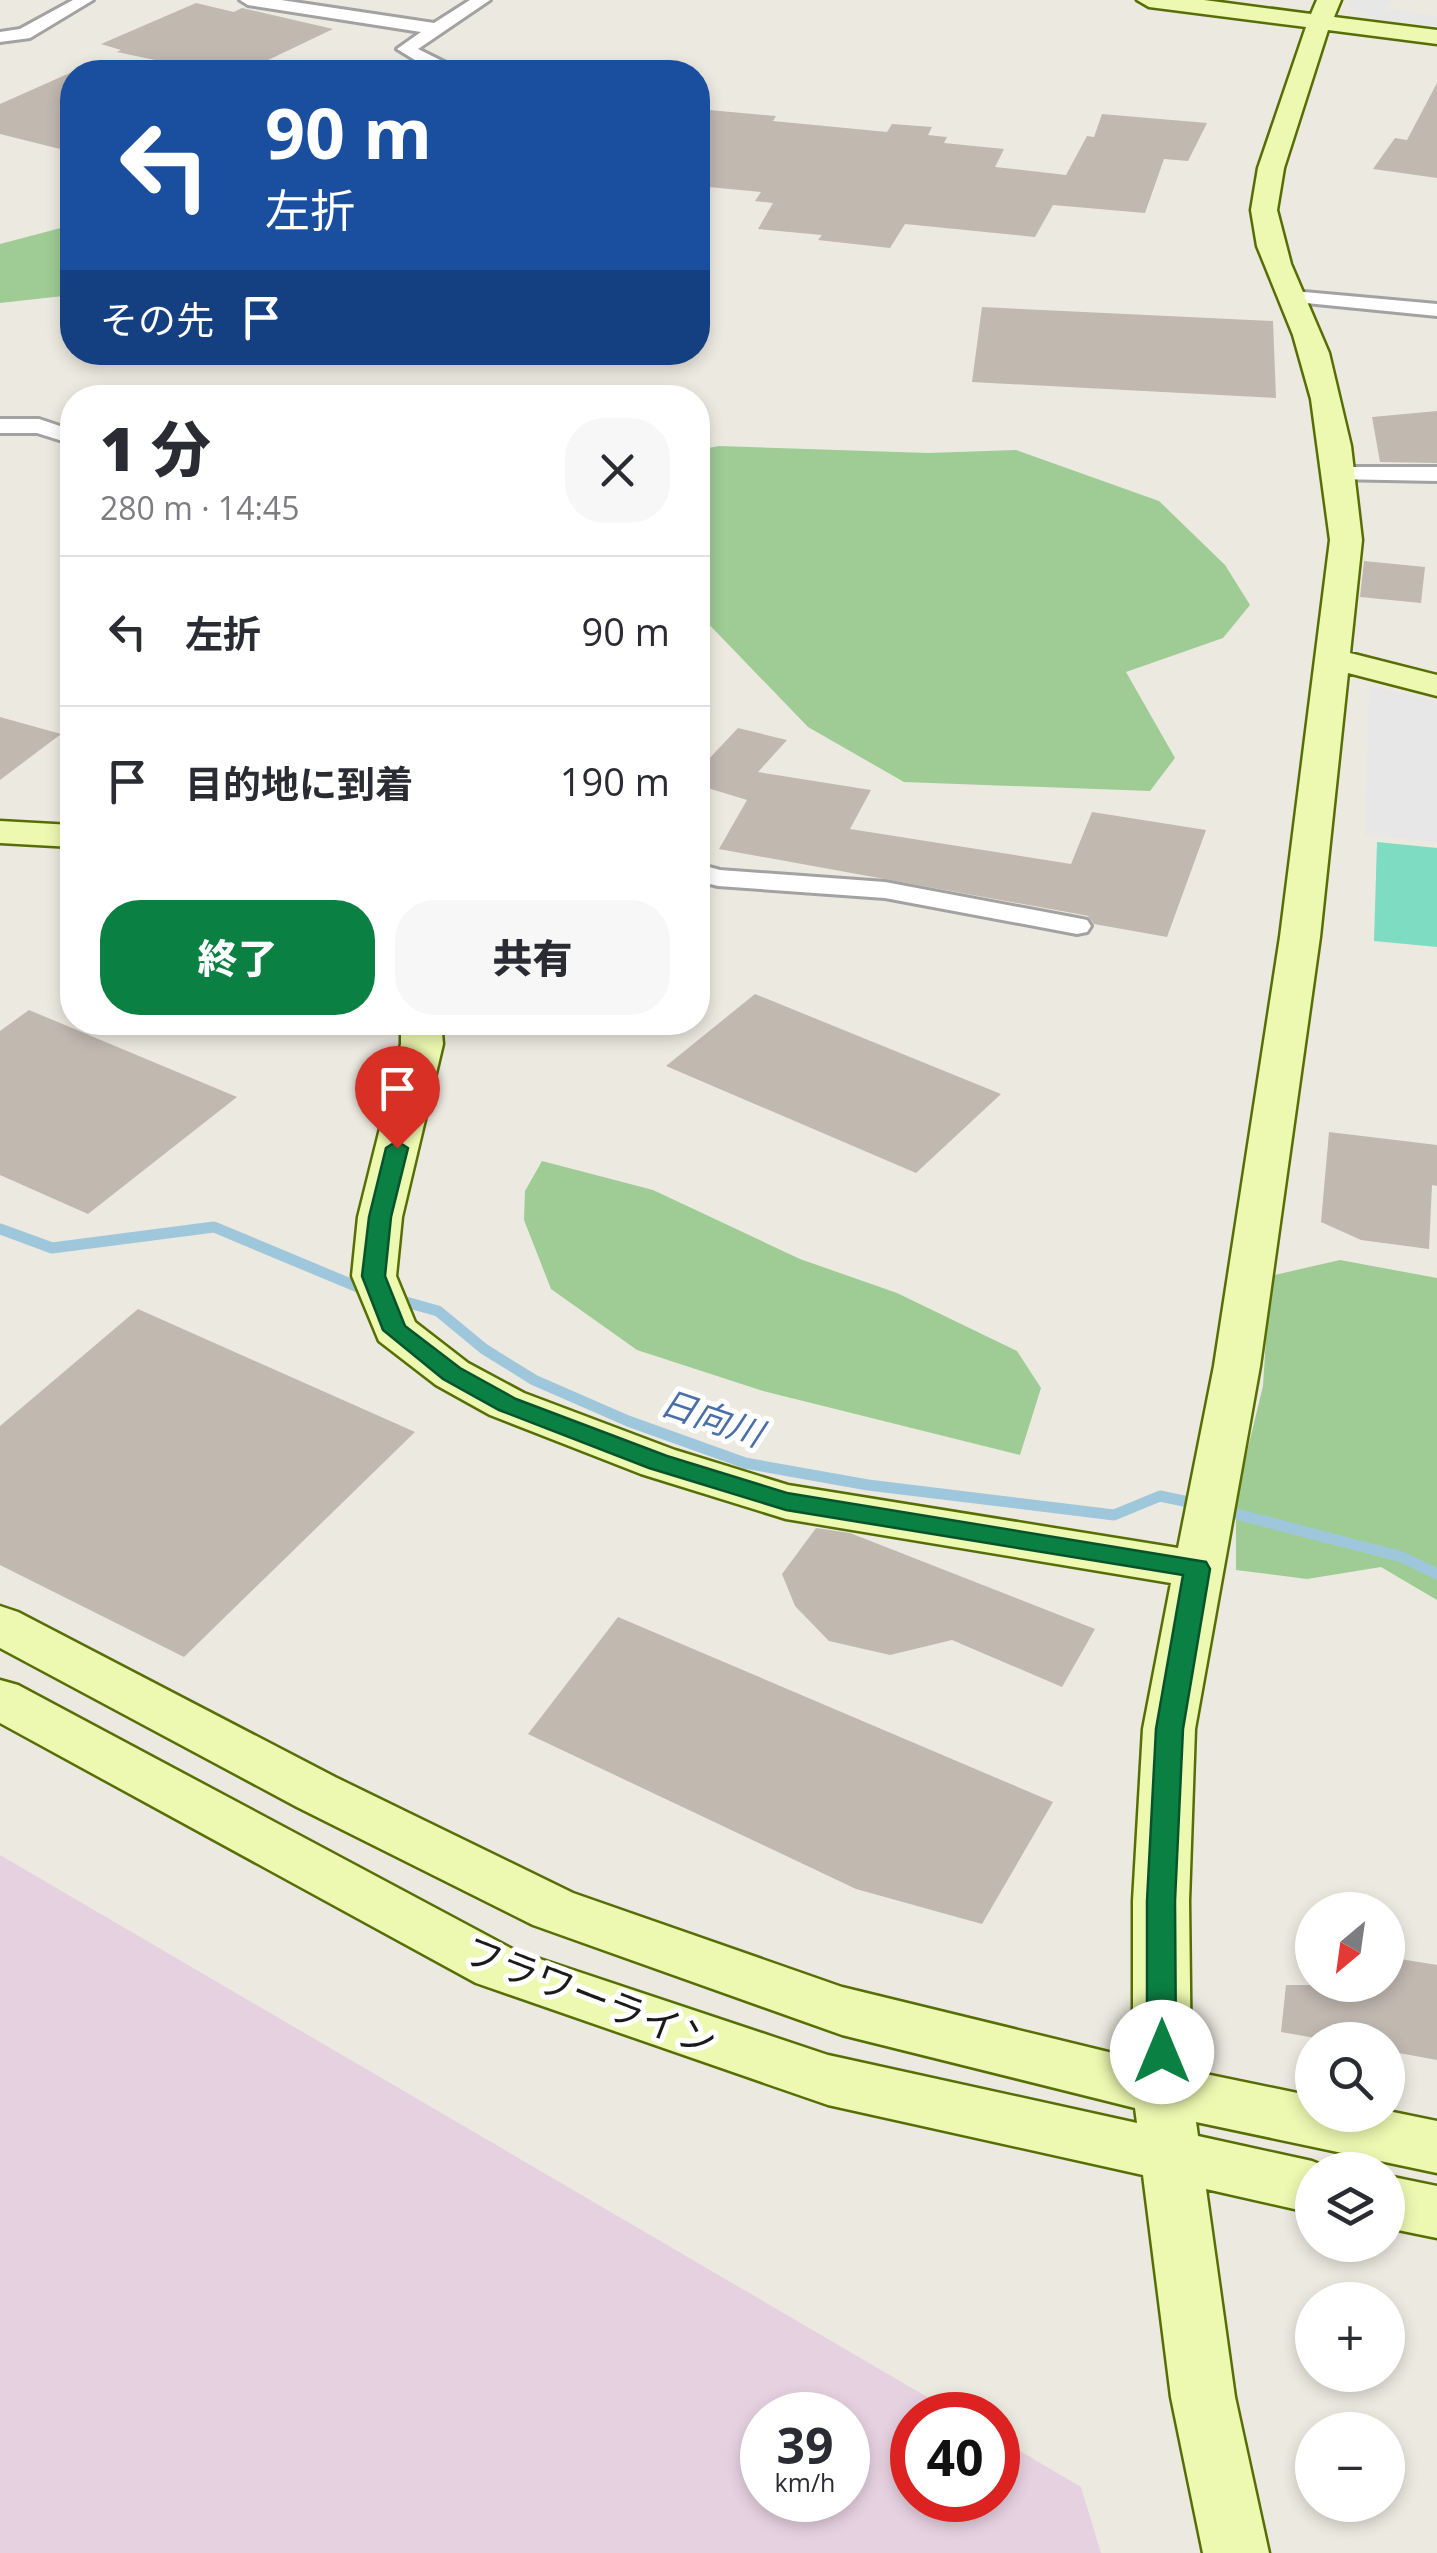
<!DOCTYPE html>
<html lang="ja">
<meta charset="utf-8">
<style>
:root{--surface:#fff;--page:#f7f7f7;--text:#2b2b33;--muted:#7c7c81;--line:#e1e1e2;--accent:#0b8043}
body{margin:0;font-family:"Open Sans","Noto Sans JP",sans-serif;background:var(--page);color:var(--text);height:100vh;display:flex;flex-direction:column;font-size:38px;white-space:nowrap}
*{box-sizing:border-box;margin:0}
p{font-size:32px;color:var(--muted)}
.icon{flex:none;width:55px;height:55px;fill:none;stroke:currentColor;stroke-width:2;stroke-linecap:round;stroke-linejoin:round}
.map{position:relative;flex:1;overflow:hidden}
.panel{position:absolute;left:60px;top:385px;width:650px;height:650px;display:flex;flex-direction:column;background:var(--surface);border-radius:40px;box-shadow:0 5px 15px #0003}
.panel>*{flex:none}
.hud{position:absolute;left:60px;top:60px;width:650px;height:305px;border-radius:40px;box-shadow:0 5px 15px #0003;background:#1a4fa0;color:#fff;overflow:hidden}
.needle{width:65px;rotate:209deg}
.tools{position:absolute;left:1295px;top:1892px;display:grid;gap:20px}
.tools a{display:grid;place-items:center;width:110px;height:110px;border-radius:50%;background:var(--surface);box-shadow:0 5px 15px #0003;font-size:50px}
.speed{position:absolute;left:740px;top:2392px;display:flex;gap:20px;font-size:50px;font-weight:700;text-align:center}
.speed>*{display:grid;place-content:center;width:130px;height:130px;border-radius:50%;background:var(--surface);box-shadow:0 5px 15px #0003;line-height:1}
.speed small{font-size:25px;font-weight:400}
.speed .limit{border:15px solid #d22;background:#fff;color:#111}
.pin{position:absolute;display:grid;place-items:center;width:85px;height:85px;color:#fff;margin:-102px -42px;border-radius:50% 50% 50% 0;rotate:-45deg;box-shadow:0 0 10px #0007}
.pin .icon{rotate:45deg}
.me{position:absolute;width:110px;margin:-55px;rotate:0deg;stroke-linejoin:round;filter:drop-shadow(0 0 8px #0008)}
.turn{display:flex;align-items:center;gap:35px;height:210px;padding:0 40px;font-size:45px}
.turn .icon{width:130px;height:130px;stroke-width:2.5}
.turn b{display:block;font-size:70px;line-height:85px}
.then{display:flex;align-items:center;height:95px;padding:0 40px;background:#0003;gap:20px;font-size:38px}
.round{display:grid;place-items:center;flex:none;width:105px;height:105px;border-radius:40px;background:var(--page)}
.head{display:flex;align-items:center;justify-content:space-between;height:170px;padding:0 40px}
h1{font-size:60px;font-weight:800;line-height:75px}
.primary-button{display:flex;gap:20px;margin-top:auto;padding:20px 40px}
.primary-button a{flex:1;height:115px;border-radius:40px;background:var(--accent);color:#fff;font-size:40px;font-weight:800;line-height:115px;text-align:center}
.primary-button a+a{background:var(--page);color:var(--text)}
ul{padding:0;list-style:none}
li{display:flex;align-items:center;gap:30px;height:150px;padding:0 40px;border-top:2px solid var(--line)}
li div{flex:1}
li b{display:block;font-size:38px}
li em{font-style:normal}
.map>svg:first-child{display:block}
.industrial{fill:#e6d1e0;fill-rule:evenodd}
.forest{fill:#9ecc94}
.pitch{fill:#7ddcc2}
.parking{fill:#e7e7e7}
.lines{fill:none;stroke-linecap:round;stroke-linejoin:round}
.stream{stroke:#9fc7db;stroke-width:11}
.building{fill:#c1b8b0}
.street-casing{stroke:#a2a2a2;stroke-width:6}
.secondary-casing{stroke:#576e05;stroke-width:5}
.street{fill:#fff;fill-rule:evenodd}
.secondary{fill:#edf9b1;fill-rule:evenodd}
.route{fill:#0b8043;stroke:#07532c;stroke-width:2.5}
.labels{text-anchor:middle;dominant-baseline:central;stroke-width:10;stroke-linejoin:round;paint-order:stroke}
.water-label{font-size:35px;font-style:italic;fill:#496ea8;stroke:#fff}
.near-street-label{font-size:38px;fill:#1b1b1b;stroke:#fff}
</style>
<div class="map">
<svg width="1437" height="2553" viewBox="0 0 1437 2553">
<rect width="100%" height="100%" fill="#eceae0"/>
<path class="industrial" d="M0 1855 958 2415H912V2500H998V2438L1081 2487 1101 2553H0ZM762 2415H848V2500H762Z"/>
<g class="forest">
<polygon points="72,225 72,295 0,303 0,244"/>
<polygon points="719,446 928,453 1016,450 1159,501 1225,565 1250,605 1223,638 1126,672 1175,758 1150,791 904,782 808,727 698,613 698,450"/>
<polygon points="542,1161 653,1190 800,1259 897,1293 1017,1351 1041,1388 1020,1455 763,1391 637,1350 551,1289 524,1220 525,1191"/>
<polygon points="1340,1260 1437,1278 1437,1600 1381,1567 1307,1579 1236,1570 1236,1497 1263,1386 1270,1276"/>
</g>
<polygon class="pitch" points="1377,842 1437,848 1437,947 1374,941"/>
<g class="parking">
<polygon points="1352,0 1392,0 1386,9 1437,16 1437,26 1376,19 1348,8"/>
<polygon points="1369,686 1437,701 1437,842 1365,835"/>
</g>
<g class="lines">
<g class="stream">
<polyline points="0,1229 52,1248 214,1227 372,1293"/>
<polyline points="395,1299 438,1311 484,1349 534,1380 628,1421 745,1463 868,1485 1114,1515 1160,1496 1198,1504"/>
<polyline points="1221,1510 1402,1557 1437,1574"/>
</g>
</g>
<g class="building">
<polygon points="196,3 234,12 242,8 333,29 243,72 212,72 117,52 121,50 101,44"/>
<polygon points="72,72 72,152 0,134 0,104"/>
<polygon points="1437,83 1437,178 1373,169 1395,138 1407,140"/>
<polygon points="698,109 776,116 773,121 887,132 892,124 932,127 928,135 947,137 944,143 1004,149 995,167 1066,175 1087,136 1094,137 1102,114 1207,123 1188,161 1164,159 1145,213 1053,205 1035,237 905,224 890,248 818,240 822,235 758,229 773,203 755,201 761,192 698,186"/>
<polygon points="982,307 1273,321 1276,398 972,382"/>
<polygon points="1437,411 1437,463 1380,462 1372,417"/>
<polygon points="1364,561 1425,567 1421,603 1360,597"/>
<polygon points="0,717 61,734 0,780"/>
<polygon points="738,728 787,740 758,772 871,790 850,829 1071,864 1092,812 1206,830 1167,937 1094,924 1088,916 1078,914 719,849 747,800 698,785 698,762 705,763"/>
<polygon points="755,994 1001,1094 916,1173 666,1066"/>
<polygon points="29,1010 237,1097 88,1214 0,1175 0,1031"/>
<polygon points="1329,1132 1437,1145 1437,1186 1432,1185 1429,1249 1361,1240 1321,1222"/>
<polygon points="138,1309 415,1432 184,1657 0,1565 0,1426"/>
<polygon points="816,1528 850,1533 1095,1629 1062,1687 952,1640 890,1655 829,1641 795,1606 782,1574"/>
<polygon points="618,1617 1053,1802 982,1924 856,1889 528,1734"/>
<polygon points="1388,1957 1437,1965 1437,2060 1388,2051 1388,2040 1327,2040 1281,2032 1286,1985 1388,1985"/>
</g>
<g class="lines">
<defs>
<g id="street">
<polygon points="73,0 93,0 30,38 0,42 0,32 20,29"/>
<polygon points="240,0 281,0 434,23 470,0 490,0 418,49 448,64 451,68 447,72 424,72 428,68 397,49 421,32 248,5"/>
<polygon points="1293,291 1437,304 1437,316 1286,301 1283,297"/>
<polygon points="0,419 39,419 72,430 72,444 37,433 0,433"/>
<polygon points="1342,467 1437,467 1437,481 1334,479 1331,474 1334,469"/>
<polygon points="698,864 720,870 885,882 1077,918 1087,920 1091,926 1087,932 1077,934 885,898 718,886 698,881"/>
</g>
<g id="secondary">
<polygon points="1137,0 1204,0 1311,14 1317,0 1341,0 1334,17 1437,30 1437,44 1328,30 1284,168 1277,210 1291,264 1329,353 1351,446 1362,540 1350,653 1437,675 1437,696 1348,673 1320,937 1260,1366 1195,1729 1189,1901 1191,2071 1312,2096 1312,2115 1388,2115 1388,2111 1437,2121 1437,2173 1196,2122 1198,2136 1312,2161 1334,2170 1312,2170 1312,2213 1206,2189 1235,2397 1269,2553 1203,2553 1171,2397 1143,2175 828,2105 476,1983 0,1723 0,1680 18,1685 516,1951 828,2055 1137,2123 1135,2108 842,2035 533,1925 297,1807 0,1648 0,1606 18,1612 335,1777 573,1893 842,1987 1133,2058 1133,1901 1143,1729 1171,1583 786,1519 641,1474 490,1415 436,1385 379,1341 352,1276 358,1217 401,1044 401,1022 441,1022 443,1044 402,1217 396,1276 415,1322 468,1363 524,1393 675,1450 788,1485 1178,1548 1214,1366 1280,937 1330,540 1311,399 1293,335 1257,246 1251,210 1258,168 1306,27 1149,7"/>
<polygon points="0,821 72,825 72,847 0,843"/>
<polygon points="1388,2176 1437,2186 1437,2238 1388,2228"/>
</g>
</defs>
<use href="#street" class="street-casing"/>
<use href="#secondary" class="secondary-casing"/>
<use href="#street" class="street"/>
<use href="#secondary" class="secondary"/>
</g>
<polygon class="route" points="397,1141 408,1148 391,1217 385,1276 405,1326 460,1368 516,1399 667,1456 787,1493 1206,1562 1210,1569 1183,1729 1175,1901 1176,2052 1172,2061 1162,2064 1151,2061 1147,2052 1147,1901 1156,1729 1183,1575 786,1510 649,1468 499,1410 443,1379 383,1330 362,1276 369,1217 386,1148"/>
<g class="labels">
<g class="water-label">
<text transform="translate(712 1417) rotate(19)">日向川</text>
</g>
<g class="near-street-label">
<text transform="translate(591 1995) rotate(21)">フラワーライン</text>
</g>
</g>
</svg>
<div class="tools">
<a><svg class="needle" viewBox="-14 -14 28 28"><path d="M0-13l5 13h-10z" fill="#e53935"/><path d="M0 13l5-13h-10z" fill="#7c7c81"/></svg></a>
<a><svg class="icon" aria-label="search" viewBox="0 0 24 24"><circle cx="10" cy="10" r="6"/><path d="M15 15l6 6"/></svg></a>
<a><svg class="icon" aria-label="layers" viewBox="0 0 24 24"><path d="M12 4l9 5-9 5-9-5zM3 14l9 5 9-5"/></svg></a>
<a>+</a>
<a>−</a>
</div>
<div class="speed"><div>39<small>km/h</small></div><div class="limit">40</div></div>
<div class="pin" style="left:397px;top:1148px;background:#d93025"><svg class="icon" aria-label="arrive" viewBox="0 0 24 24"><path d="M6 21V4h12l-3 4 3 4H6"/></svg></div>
<svg class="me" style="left:1162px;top:2052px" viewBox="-20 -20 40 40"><circle r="19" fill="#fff"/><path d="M0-13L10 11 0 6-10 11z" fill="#0b8043"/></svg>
<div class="hud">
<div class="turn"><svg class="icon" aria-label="left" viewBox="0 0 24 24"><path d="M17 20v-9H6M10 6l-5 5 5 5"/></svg><div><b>90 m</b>左折</div></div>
<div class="then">その先<svg class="icon" aria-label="arrive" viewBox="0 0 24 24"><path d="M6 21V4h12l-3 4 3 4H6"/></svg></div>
</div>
<section class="panel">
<div class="head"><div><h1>1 分</h1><p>280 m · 14:45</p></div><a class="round"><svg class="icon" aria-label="close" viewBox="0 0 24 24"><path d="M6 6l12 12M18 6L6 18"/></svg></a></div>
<ul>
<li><svg class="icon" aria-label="left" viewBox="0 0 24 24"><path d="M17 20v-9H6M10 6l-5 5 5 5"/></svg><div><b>左折</b></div><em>90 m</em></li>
<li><svg class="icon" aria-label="arrive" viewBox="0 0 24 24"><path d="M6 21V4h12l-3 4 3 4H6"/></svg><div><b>目的地に到着</b></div><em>190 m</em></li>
</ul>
<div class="primary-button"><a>終了</a><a>共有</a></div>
</section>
</div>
